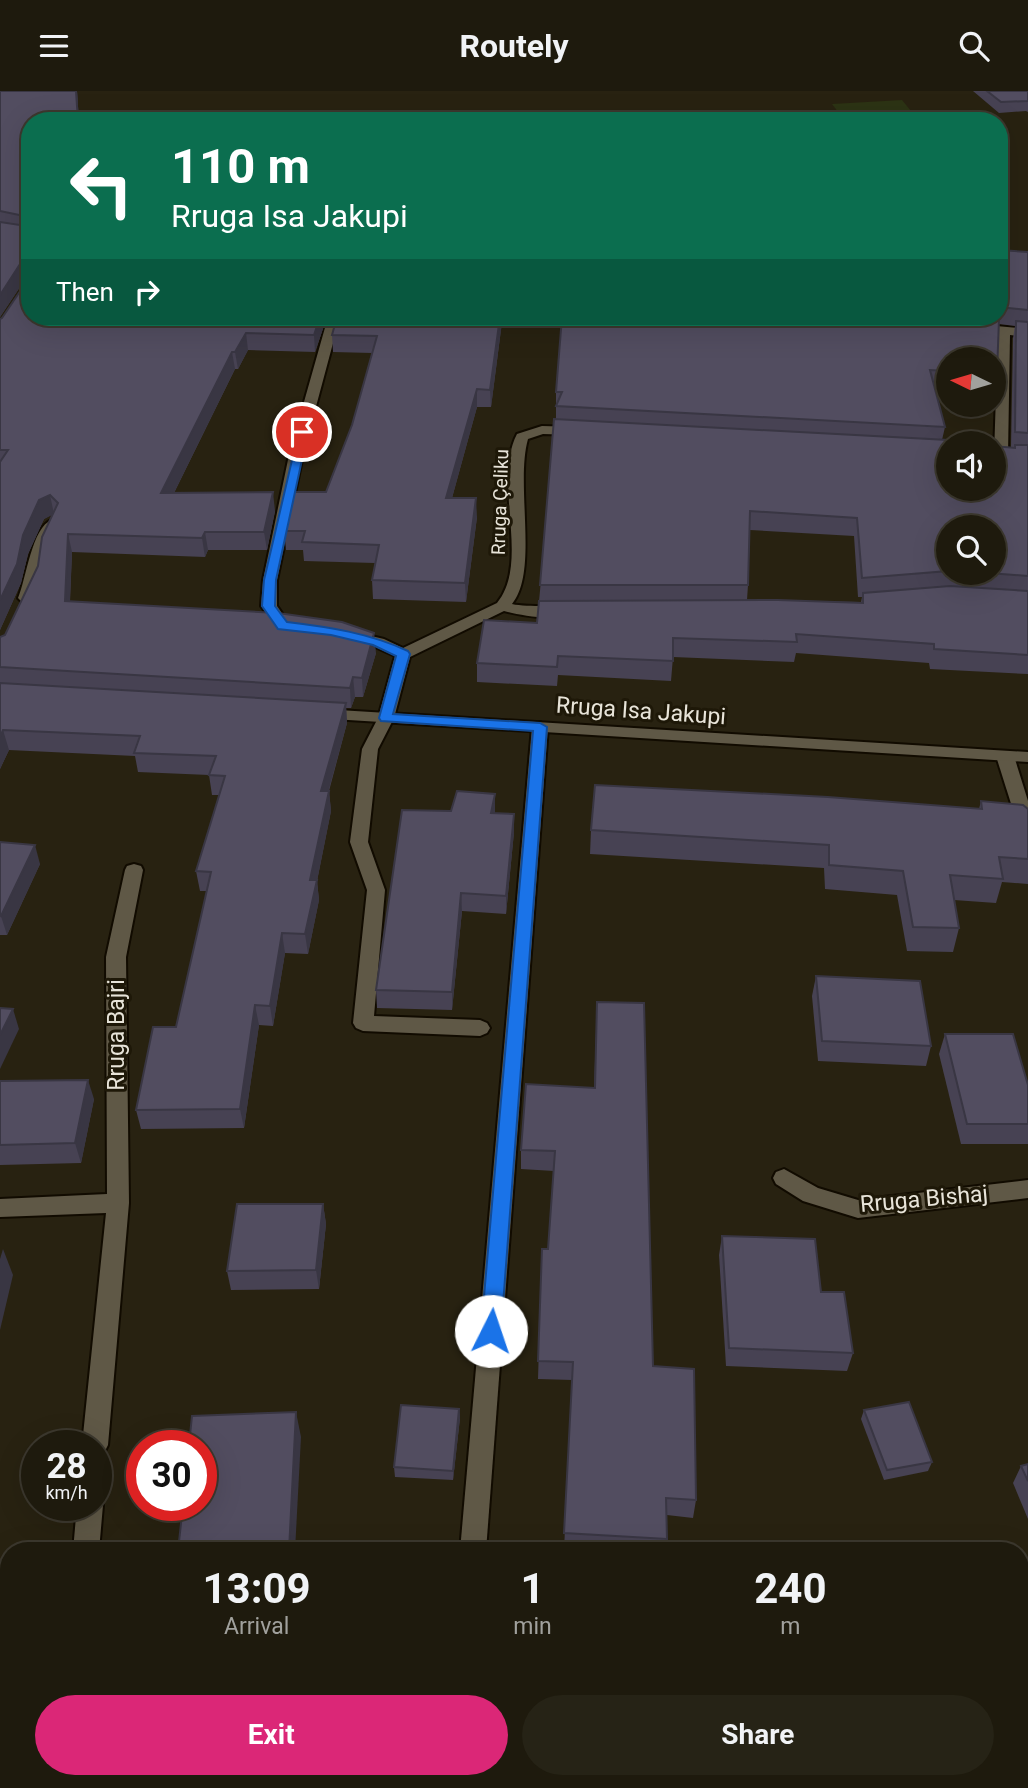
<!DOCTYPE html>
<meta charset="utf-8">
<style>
:root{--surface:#1e1a0d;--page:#262316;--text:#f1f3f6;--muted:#a1a19d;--line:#3c382e;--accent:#db2777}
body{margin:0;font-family:Roboto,sans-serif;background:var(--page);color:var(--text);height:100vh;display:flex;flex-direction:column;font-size:26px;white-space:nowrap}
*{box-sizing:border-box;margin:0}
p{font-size:23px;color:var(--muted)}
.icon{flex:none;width:38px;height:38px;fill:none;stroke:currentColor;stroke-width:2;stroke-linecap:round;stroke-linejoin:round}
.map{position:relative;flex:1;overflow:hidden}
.sheet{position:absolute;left:0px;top:1451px;width:1029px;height:247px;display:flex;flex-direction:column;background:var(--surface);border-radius:28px 28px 0 0;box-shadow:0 7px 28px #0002,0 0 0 2px var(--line)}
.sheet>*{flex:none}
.banner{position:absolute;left:21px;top:21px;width:987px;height:214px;border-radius:28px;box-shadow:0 7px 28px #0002,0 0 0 2px var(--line);background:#0b6e4f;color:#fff;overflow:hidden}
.needle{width:46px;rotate:275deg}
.controls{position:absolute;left:936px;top:256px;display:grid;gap:14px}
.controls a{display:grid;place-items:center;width:70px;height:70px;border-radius:50%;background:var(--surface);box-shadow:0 7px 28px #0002,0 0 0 2px var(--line);font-size:35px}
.speed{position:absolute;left:21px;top:1339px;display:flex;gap:14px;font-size:35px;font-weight:700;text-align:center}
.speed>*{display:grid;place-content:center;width:91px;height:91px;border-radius:50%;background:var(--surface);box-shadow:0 7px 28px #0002,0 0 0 2px var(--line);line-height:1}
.speed small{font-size:18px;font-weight:400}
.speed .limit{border:10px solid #d22;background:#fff;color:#111}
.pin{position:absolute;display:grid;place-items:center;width:60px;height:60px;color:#fff;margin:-30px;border:4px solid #fff;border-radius:50%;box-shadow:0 2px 7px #0007}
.me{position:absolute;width:77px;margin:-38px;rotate:4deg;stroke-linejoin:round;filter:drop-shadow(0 0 5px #0008)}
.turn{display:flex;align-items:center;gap:24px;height:147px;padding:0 35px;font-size:32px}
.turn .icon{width:91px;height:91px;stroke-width:2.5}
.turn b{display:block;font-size:49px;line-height:60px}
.then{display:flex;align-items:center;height:66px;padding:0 35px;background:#0003;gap:14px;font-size:26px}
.eta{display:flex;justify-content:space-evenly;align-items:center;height:119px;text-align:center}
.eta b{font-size:42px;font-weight:700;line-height:49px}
.primary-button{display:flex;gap:14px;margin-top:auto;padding:14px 35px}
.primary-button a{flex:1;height:80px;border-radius:42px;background:var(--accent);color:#fff;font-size:28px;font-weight:700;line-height:80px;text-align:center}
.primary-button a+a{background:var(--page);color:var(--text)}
header{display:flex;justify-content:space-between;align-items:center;height:91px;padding:0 35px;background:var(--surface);font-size:32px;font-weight:700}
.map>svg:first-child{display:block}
.green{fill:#2c3314}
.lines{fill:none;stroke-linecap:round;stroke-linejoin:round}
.minor-casing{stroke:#110b00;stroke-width:4}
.tertiary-casing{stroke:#110b00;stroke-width:4}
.minor{fill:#5f5846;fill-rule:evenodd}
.tertiary{fill:#5f5846;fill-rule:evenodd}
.wall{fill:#474253;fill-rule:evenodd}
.shaded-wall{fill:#393643}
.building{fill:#524d60;stroke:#393643;stroke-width:2}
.route{fill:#1a73e8;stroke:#114b97;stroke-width:2}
.labels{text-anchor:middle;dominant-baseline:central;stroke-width:6;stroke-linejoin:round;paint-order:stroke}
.far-street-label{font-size:19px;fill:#e8e4d9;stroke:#1e1808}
.street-label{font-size:23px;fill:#e8e4d9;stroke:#1e1808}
</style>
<header><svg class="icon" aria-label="menu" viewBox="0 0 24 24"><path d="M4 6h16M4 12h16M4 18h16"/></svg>Routely<svg class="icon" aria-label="search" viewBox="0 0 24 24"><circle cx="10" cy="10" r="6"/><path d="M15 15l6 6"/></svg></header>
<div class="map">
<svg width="1028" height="1697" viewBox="0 0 1028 1697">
<rect width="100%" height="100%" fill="#282211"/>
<polygon class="green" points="902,9 919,30 845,30 832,13"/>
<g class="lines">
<defs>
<g id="minor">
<path d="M328 226H340L303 364 277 489V515L288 531 298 533 301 536C296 543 285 540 278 538L261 515 263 489 289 364Z"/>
<polygon points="975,233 1028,238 1028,246 1010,244 1008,364 1001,368 994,364 998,243 971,240 969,237"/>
<path d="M542 335 577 336 584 340 577 344 543 343 528 348C515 394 539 480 512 513 528 517 561 512 571 521 558 532 519 524 504 520L410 566 394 627 378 658 368 751 385 799 374 925 480 929 487 932 490 937 487 942 480 945 363 940 356 937 353 932 367 799 350 751 362 658 378 627 395 565 373 555 344 548 342 545 350 540 384 548 403 557 497 512C531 471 492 391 517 343Z"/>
<path d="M52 429 59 433 44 464 40 493 31 510H21L18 507C26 489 32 435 52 429Z"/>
<polygon points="540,631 548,636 486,1460 460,1460 532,636"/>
<polygon points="1005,660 1014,665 1028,710 1028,744 1019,738 996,665"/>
<polygon points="134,773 141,775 143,779 126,866 129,1112 108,1354 104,1362 96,1365 96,1354 82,1354 106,1122 0,1126 0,1108 107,1103 106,866 125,779 127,775"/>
<polygon points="784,1078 818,1097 858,1109 1028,1089 1028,1107 858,1127 803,1110 776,1093 773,1087 776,1081"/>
<polygon points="96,1404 103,1414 99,1460 73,1460 77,1414 96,1414"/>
<polygon points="50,1689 80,1689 79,1697 49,1697"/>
<polygon points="440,1689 470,1689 469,1697 439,1697"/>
</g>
<polygon id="tertiary" points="322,618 1028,661 1028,671 316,627 314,623 316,619"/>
</defs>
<use href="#minor" class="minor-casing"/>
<use href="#tertiary" class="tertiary-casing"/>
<use href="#minor" class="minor"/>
<use href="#tertiary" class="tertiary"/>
</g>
<g class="wall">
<polygon points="0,0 77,0 79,30 30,30 30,226 327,226 315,261 248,259 238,278 235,278 174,402 275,420 267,459 208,459 205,466 72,461 70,511 376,562 363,606 355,606 351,617 346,617 347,632 329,700 331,720 317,790 319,809 308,863 285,862 273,935 259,934 244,1037 141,1038 136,1019 176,936 207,800 200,800 196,780 219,704 212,704 209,684 138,681 135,665 9,659 0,678 0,546 5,544 38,475 53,423 44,428 28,463 21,492 0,539 0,228 2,227 27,189 24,190 0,226"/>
<polygon points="973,0 1028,0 1028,21 1026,20 999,22"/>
<path d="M999 159 1028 161V583L930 578 929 572 796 562 794 571 673 566 671 590 558 584 557 595 477 591V572L537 532 556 328V301L561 237 502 231 491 316H477L452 407 477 426 466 511 373 508 372 489 375 472 304 470 303 459H286L284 440 326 401 352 334 372 262 333 261 332 244 337 226H751V227L847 233 846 226H999ZM999 233 1015 235 1013 247 1011 356 948 352 942 349 945 336 935 297 948 298V268H994V298L997 282ZM948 436 994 481H948ZM750 439 854 445 858 506H862L861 511 747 509 748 494Z"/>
<polygon points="981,710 1028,718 1028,793 1002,791 996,812 954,809 959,837 953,861 907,860 897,804 825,798 824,777 590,763 591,739 979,718"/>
<polygon points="514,741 506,823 462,820 452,919 377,917 376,899"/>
<polygon points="0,751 40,773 7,844 0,844"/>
<polygon points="816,885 931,955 926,975 818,970 812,905"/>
<polygon points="597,911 653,1275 696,1409 693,1427 667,1424 667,1448 665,1460 564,1459 572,1289 538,1288 542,1158 548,1158 554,1080 521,1078 521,1059 594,997"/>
<polygon points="945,943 1028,994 1028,1053 961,1053 939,963"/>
<polygon points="0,990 94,1008 81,1072 0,1074"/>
<polygon points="323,1113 326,1133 319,1198 231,1199 227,1180"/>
<polygon points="722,1145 821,1201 853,1262 847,1280 726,1275 719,1164"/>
<polygon points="459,1318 460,1327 453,1389 395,1386 394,1376"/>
<polygon points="864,1319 932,1371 928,1380 884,1389 861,1328"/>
<polygon points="1028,1373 1028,1428 1013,1392 1021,1375"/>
<polygon points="533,1689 677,1689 679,1697 535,1697"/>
</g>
<g class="shaded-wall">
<polygon points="76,0 77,0 79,30 78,30"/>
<polygon points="28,171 30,188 24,190 0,226 0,204 20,173"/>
<polygon points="320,226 327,226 315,261 314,244"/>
<polygon points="500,226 502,226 502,231 491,316 490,299"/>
<polygon points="246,242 248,259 238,278 235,261"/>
<polygon points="232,261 235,278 165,420 161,402"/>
<polygon points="477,298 477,316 447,425 446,407"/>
<polygon points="273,401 275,420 267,459 264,441"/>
<polygon points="50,404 54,423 44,428 28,463 21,492 0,539 0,509 23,444 39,409"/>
<polygon points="476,407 477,426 466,511 465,492"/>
<polygon points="205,441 208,459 205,466 202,447"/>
<polygon points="68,443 72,461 69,529 65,510"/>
<polygon points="374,542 376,562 363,606 362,587"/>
<polygon points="353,586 355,606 351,617 350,597"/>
<polygon points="346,612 347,632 323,720 321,700"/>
<polygon points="3,639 9,659 0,678 0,646"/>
<polygon points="329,700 331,720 317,790 319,809 308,863 305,843 310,789"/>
<polygon points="495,703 495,722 491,722"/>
<polygon points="514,723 514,741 506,823 506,805"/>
<polygon points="35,754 40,773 7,844 1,825"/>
<polygon points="461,802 462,820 452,919 452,901"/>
<polygon points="282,842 285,862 273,935 270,915"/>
<polygon points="255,914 259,934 244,1037 240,1018"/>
<polygon points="13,918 19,938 0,978 0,944"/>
<polygon points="88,989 94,1008 81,1072 75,1052"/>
<polygon points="323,1113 326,1133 319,1198 316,1179"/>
<polygon points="3,1158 13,1184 0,1239 0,1168"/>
<polygon points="459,1318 460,1327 453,1389 453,1380"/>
<polygon points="296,1321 301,1346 295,1460 289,1460"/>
</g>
<g class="building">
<polygon points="0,0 76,0 78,30 30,30 30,226 320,226 314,244 246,242 235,261 232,261 161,402 273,401 264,441 205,441 202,447 68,443 65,510 278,522 342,531 374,542 362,587 353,586 350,597 0,576 0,546 5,544 38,475 42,446 58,412 50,404 39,409 23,444 17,473 0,509 0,371 8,359 0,359 0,228 2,227 29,187 28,171 20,173 0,204 0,131 26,135 29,126 0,120"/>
<polygon points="987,0 1028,0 1028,10 1001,11"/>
<polygon points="999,159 1028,161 1028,219 999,216"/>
<polygon points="337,226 500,226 490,299 477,298 446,407 476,407 465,492 372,489 379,454 302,451 305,440 284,440 292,401 326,401 352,334 377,245 332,244"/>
<polygon points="562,226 751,226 751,227 851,233 850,226 970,226 999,228 997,282 994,282 994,268 948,268 948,280 930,279 945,336 556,315 562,301 556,301"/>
<polygon points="1016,230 1028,231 1028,342 1015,341"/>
<polygon points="554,328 948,349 948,397 994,397 994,355 1015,357 1015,354 1028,354 1028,485 975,481 994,481 994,436 948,436 948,480 862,487 857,427 750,420 748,494 540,494"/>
<polygon points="950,495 1028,500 1028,564 934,558 934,553 796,543 797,551 673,547 673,570 558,565 557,576 477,572 484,529 537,532 539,510 778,509 863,512 863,502"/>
<polygon points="0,592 346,612 321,700 329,700 310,789 317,789 305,843 282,842 270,915 255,914 240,1018 136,1019 153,936 176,936 211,781 196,780 225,685 209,684 216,665 134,662 140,645 3,639 0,646"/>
<polygon points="595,694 828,706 982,718 981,710 1023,714 1028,718 1028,768 999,766 1003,788 950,784 959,837 913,836 903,780 829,774 829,754 591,739"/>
<polygon points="457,700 495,703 491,722 514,723 506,805 461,802 452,901 376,899 402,719 451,720"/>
<polygon points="0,751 35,754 1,825 0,824"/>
<polygon points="816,885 920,890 931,955 822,950"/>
<polygon points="597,911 644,912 653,1275 694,1278 696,1409 666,1407 667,1448 564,1442 573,1271 538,1270 542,1158 548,1158 555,1060 521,1059 526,993 595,997"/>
<polygon points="0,917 13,918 0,944"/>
<polygon points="945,943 1013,943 1028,994 1028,1033 967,1033"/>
<polygon points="88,989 75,1052 0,1054 0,990"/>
<polygon points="237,1113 323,1113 316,1179 227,1180"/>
<polygon points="722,1145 815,1148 821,1201 844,1201 853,1262 729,1257"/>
<polygon points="909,1311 932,1371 887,1379 864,1319"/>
<polygon points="401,1314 459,1318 453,1380 394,1376"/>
<polygon points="296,1321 289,1460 178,1460 183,1414 201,1414 201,1354 189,1354 192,1325"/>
<polygon points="1028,1373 1028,1390 1021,1375"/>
<polygon points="929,1454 931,1460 898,1460"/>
<polygon points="537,1689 677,1689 679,1697 538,1697"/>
</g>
<path class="route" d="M299 339 308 341 276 489 275 515 287 531C329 536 369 542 408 560L410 563 393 623 540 632 547 636 501 1240 498 1246 491 1249 484 1246 481 1240 533 640 381 630 379 627 396 565 373 554 331 544 278 538 262 515 264 489Z"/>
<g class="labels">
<g class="far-street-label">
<text transform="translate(500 411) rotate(-88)">Rruga Çeliku</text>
</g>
<g class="street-label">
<text transform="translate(641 620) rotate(4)">Rruga Isa Jakupi</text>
<text transform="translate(116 944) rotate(-90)">Rruga Bajri</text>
<text transform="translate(924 1108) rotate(-5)">Rruga Bishaj</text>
</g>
</g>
</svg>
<div class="controls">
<a><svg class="needle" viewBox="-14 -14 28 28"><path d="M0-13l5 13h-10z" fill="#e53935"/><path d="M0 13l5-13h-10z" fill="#a1a19d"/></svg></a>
<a><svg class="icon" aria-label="sound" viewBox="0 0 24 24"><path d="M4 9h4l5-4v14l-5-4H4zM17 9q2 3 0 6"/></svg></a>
<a><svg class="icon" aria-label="search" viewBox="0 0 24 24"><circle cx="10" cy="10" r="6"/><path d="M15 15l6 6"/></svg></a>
</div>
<div class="speed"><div>28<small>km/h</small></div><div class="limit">30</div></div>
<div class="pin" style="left:302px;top:341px;background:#d93025"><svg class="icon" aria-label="arrive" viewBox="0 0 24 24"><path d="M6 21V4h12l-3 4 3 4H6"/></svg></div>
<svg class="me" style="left:491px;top:1240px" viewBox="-20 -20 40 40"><circle r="19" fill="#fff"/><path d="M0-13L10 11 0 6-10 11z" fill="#1a73e8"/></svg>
<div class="banner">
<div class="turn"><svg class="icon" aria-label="left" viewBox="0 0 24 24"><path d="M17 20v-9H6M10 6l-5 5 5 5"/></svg><div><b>110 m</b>Rruga Isa Jakupi</div></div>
<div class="then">Then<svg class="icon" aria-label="right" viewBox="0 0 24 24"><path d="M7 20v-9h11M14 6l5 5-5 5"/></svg></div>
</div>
<section class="sheet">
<div class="eta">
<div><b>13:09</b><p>Arrival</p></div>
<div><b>1</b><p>min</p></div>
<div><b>240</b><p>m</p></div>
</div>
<div class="primary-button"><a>Exit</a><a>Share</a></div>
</section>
</div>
